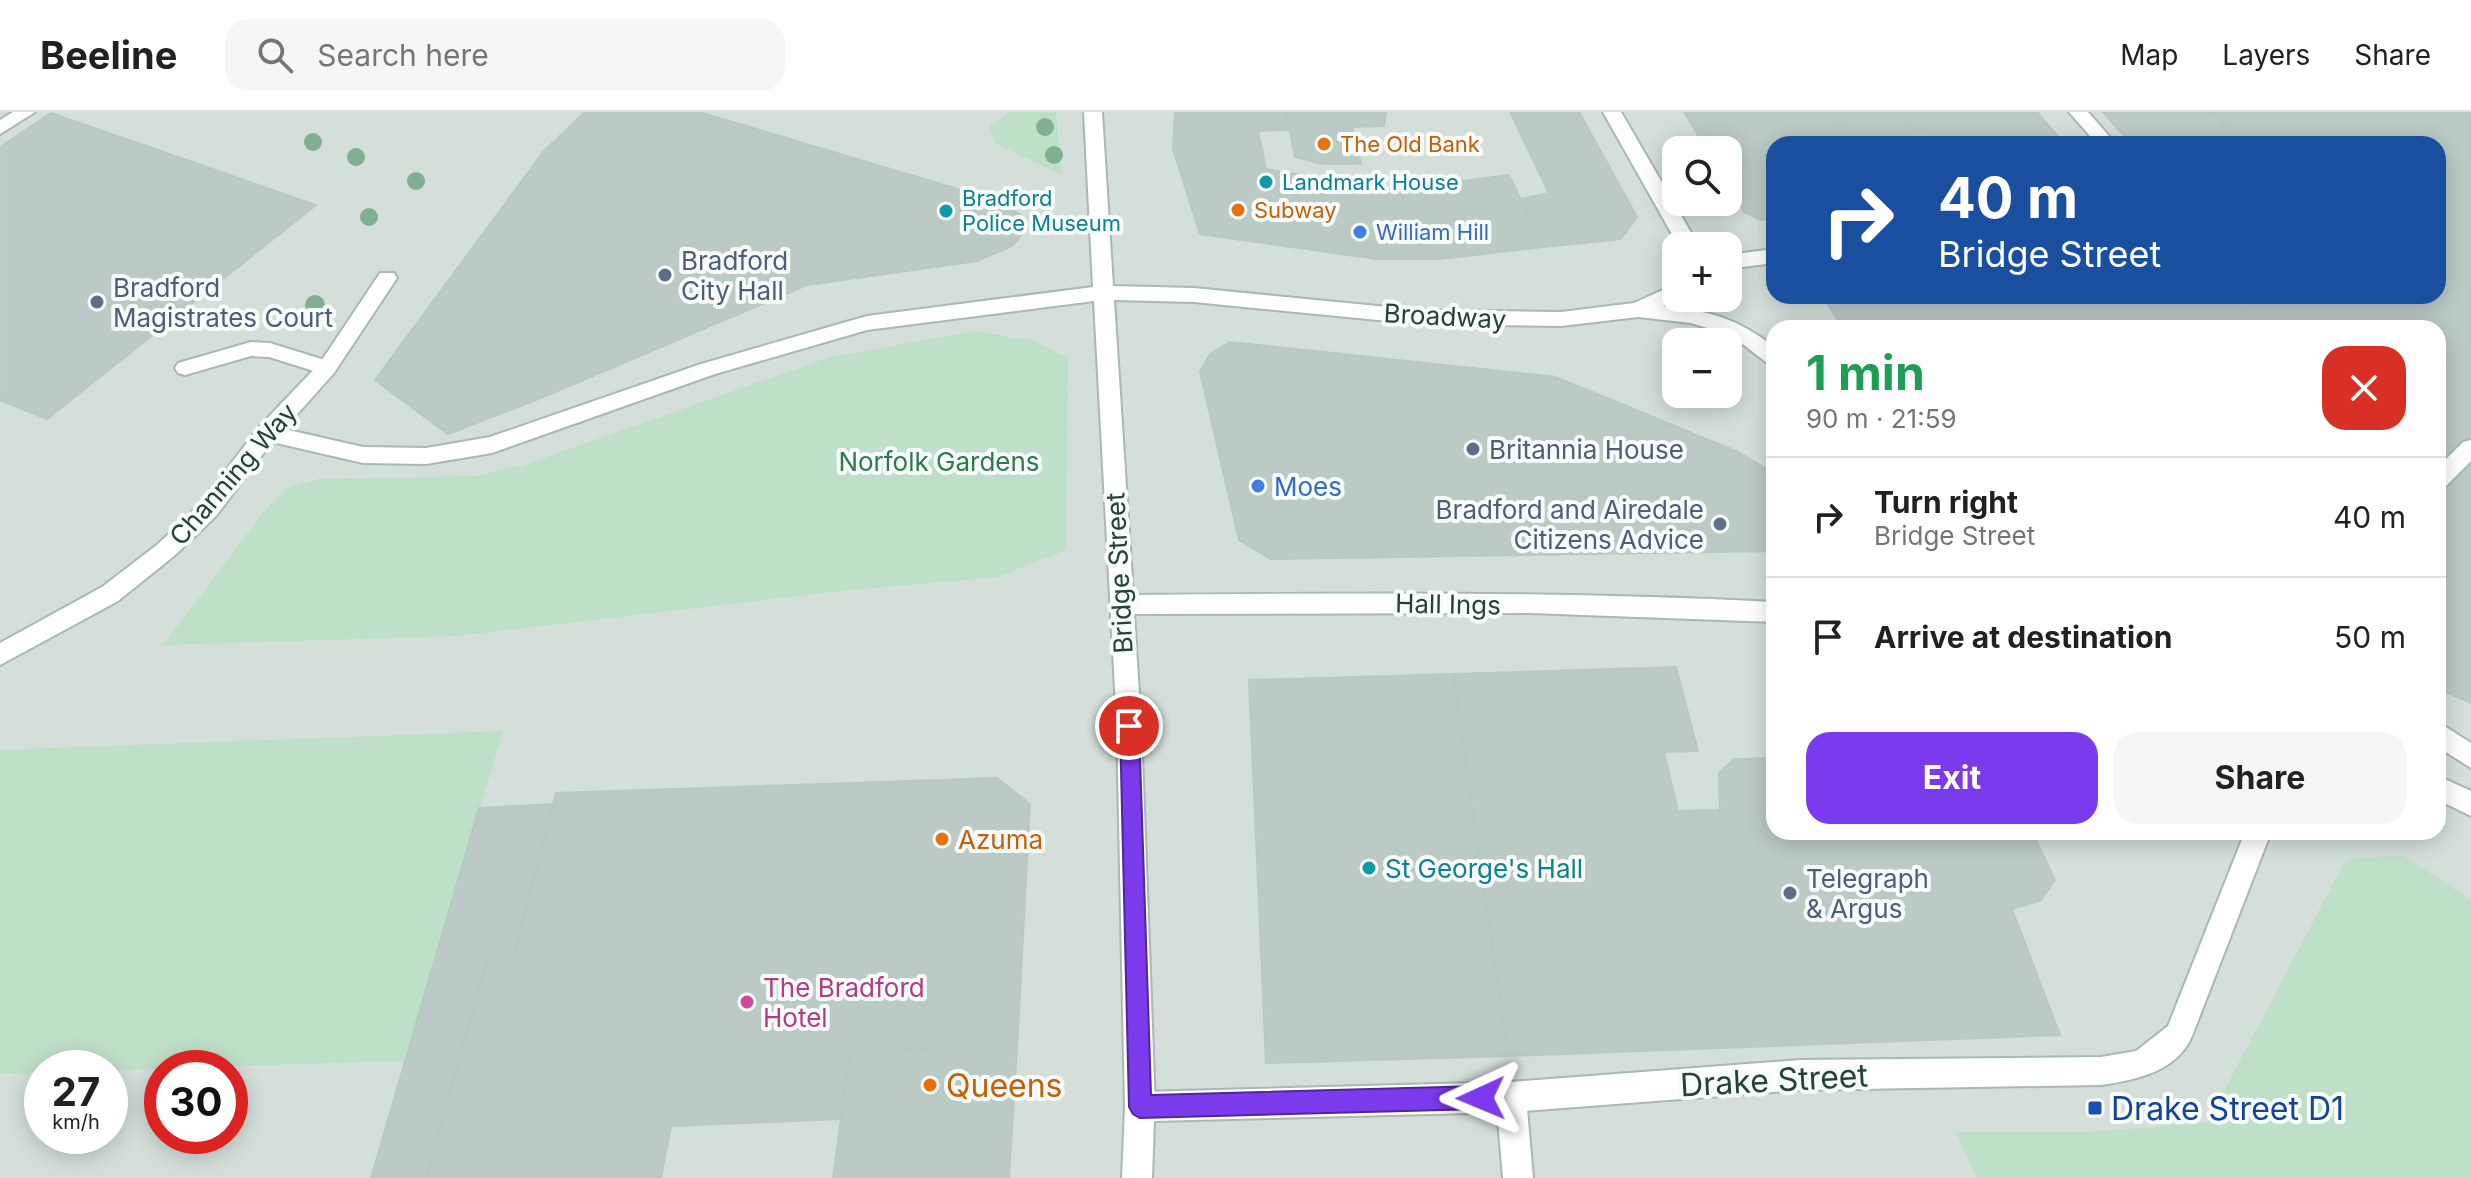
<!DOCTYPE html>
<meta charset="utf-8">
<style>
:root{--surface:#fff;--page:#f6f6f6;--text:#202124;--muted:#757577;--line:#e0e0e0;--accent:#7c3aed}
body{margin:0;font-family:Inter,sans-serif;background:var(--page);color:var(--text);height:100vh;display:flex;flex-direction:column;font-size:30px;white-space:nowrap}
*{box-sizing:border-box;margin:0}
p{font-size:26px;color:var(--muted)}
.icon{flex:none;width:44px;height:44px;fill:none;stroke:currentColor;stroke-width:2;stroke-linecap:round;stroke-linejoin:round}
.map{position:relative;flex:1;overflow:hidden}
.side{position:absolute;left:1766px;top:208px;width:680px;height:520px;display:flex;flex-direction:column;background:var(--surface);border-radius:24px;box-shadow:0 4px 20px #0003}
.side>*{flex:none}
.hud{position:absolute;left:1766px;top:24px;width:680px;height:168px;border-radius:24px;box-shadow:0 4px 20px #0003;background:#1a4fa0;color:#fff;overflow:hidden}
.buttons{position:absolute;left:1662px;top:24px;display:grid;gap:16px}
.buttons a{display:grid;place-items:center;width:80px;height:80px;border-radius:16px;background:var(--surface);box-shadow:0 4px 20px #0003;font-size:40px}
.speed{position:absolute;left:24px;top:938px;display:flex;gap:16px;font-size:40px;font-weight:700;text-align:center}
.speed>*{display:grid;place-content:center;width:104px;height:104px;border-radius:50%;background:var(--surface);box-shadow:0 4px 20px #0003;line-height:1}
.speed small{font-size:20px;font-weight:400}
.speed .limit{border:12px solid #d22;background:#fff;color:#111}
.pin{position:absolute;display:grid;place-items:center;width:68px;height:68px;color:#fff;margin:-34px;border:4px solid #fff;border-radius:50%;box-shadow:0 2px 8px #0007}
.me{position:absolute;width:88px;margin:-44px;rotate:269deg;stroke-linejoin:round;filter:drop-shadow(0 0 6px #0008)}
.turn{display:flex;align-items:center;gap:28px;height:168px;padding:0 40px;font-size:36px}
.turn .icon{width:104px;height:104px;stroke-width:2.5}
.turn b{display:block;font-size:56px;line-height:68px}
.round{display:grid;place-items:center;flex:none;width:84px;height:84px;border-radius:24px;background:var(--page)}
.head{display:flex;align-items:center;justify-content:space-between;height:136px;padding:0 40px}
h1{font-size:48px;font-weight:700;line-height:60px;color:#1e9e55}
.primary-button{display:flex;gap:16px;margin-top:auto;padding:16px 40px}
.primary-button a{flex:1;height:92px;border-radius:24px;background:var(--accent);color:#fff;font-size:32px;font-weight:700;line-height:92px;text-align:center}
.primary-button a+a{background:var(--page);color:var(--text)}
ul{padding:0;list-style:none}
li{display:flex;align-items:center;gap:24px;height:120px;padding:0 40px;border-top:2px solid var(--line)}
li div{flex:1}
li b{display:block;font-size:30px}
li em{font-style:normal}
header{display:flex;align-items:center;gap:48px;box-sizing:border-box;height:112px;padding:0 40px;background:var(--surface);border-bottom:2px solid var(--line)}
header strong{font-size:38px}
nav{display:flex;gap:44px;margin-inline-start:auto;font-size:28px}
.search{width:560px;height:72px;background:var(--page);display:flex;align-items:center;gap:20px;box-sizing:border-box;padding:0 28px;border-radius:24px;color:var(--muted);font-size:30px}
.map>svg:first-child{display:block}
.built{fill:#d4dfda;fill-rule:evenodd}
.green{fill:#bfe0c8}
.building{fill:#bbcac4;stroke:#b8c9c2;stroke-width:2}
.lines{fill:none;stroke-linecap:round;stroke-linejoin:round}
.lane-casing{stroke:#a8b8b2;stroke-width:4}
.street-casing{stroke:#a8b8b2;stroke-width:4}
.lane{fill:#fff;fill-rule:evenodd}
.street{fill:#fff;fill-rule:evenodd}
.tree{fill:#80af93}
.route{fill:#7c3aed;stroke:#51269a;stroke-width:2}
.food-dot{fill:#e8710a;stroke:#f7fbf9;stroke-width:3}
.culture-dot{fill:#0f9aa8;stroke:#f7fbf9;stroke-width:3}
.shop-dot{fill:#3f7fe0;stroke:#f7fbf9;stroke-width:3}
.service-dot{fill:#5c6f8a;stroke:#f7fbf9;stroke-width:3}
.hotel-dot{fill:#d1479c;stroke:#f7fbf9;stroke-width:3}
.transit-dot{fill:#1a4fb4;stroke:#f7fbf9;stroke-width:3}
.labels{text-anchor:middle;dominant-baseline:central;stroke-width:8;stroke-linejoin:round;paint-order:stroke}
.far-food-label{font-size:22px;fill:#c56008;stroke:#f7fbf9;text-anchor:start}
.far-culture-label{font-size:22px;fill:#0d838f;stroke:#f7fbf9;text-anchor:start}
.far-shop-label{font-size:22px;fill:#366cbe;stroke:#f7fbf9;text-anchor:start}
.service-label{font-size:26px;fill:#4e5e75;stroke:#f7fbf9;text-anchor:start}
.street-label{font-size:26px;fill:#24423a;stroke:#f7fbf9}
.park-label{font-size:26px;fill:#2d7a4b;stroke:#f7fbf9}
.shop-label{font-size:26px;fill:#366cbe;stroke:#f7fbf9;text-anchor:start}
.food-label{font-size:26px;fill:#c56008;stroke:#f7fbf9;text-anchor:start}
.culture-label{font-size:26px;fill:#0d838f;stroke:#f7fbf9;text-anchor:start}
.hotel-label{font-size:26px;fill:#b23c85;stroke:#f7fbf9;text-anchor:start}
.near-street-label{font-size:32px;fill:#24423a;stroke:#f7fbf9}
.near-food-label{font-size:32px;fill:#c56008;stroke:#f7fbf9;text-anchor:start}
.near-transit-label{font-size:32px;fill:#164399;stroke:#f7fbf9;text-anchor:start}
</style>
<header>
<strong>Beeline</strong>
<div class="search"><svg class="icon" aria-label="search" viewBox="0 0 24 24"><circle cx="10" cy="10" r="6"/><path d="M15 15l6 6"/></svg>Search here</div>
<nav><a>Map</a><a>Layers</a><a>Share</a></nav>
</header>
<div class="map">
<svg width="2471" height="1066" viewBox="0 0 2471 1066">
<rect width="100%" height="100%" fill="#e6efeb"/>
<path class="built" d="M0 0H2471V1066H0ZM1774 32H2438V184H1774ZM1676 38H1728V90H1676ZM1676 134H1728V186H1676ZM1774 216H2438V720H1774ZM1676 230H1728V282H1676ZM42 956H110V1024H42ZM162 956H230V1024H162Z"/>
<g class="green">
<polygon points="1007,0 1056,0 1062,63 996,32 989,14 1006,3"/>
<polygon points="975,219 1033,228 1068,246 1066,438 998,465 842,479 457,524 163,533 266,397 287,376 318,367 477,364 524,353 830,245"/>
<polygon points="503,619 406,949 110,958 110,956 42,956 42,961 0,962 0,638"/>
<polygon points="2403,743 2471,788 2471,1066 1976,1066 1956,1020 2086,1020 2207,1011 2346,747"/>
</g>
<g class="building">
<polygon points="585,0 699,0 1005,91 1023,105 1026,118 1012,134 977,149 807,173 541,286 448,322 375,268 544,39"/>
<polygon points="1175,0 1286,0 1289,18 1258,19 1266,57 1393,78 1509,63 1544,135 1440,147 1376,147 1200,122 1173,37"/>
<polygon points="1286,0 1386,0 1384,14 1352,15 1361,52 1322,52 1295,45"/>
<polygon points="1510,0 1579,0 1637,105 1621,127 1544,135 1521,87 1549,81"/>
<polygon points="1684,0 1778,0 1782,6 1695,18"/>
<polygon points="1778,0 1831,0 1854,32 1774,32 1774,107 1760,108 1744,100 1728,73 1728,38 1707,38 1695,18 1782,6"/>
<polygon points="1831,0 2037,0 2064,32 1854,32"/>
<polygon points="1898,0 2037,0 2064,32 1952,32 1939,16 1912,19"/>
<polygon points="2103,0 2212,0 2225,13 2198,32 2131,32"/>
<polygon points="2212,0 2471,0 2471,591 2438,577 2438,216 2256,216 2227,184 2438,184 2438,32 2198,32 2225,13"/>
<polygon points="51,1 316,93 47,307 0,288 0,35"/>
<polygon points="1822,184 2227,184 2249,208 2227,212 2230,216 1843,216"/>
<polygon points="1230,230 1556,265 1738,340 1768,358 1774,370 1774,439 1271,447 1239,428 1200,260 1210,242"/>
<polygon points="1676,555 1698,639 1664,640 1678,699 1720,698 1719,661 1734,647 1774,646 1774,720 2032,720 2055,768 2041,788 2012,797 2060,923 1508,944 1453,562"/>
<polygon points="1453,562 1508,944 1266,951 1249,568"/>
<polygon points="997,666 1030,692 1017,936 850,939 841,1007 671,1014 661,1066 426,1066 488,844 514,842 556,681"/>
<polygon points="553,692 514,842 488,844 426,1066 371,1066 479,696"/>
<polygon points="1017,936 1009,1066 833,1066 850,939"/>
</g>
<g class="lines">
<defs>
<g id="lane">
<polygon points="251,230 270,231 334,251 337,256 334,261 327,263 269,245 251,244 185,263 178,261 175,256 178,251"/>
<polygon points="2471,328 2471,349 2446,374 2438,376 2438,355 2463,330"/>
<polygon points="1129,603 1138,606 1141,614 1155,995 1150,1005 1140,1010 1130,1005 1125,995 1117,614 1120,606"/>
<polygon points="2438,610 2471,631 2471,656 2438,635"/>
<polygon points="2438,664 2471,679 2471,704 2438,688"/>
<polygon points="1511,970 1521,975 1526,985 1533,1066 1503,1066 1496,985 1501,975"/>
</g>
<g id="street">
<polygon points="13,0 35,0 0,22 0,8"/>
<path d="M1084 0H1102L1113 174 1194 176 1419 198 1561 200 1634 191 1676 172V186H1679L1663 194C1710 199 1737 206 1774 235V253L1767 251 1731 223 1691 211 1638 205 1561 214 1419 212 1194 190 1114 188 1133 483C1347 481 1560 479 1774 490V510L1529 501 1134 502 1141 614 1138 622 1129 625 1120 622 1117 614 1094 189 867 218 715 262 492 341 426 352 363 351 272 330 216 404 174 444 118 489 0 553V531L102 475 158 432 200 392 259 315 320 251 380 161H394L397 166 334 261 284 317 363 335 426 336 490 325 701 252 867 204 1093 175Z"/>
<polygon points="1603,0 1621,0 1693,124 1695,134 1676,135 1673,124"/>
<polygon points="2069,0 2088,0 2116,32 2097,32"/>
<polygon points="1774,137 1774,151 1728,157 1728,143"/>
<path d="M2245 720H2271L2192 924C2177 960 2135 968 2101 973L1800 978 1511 1000 1154 1009 1152 1066H1122L1125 995 1130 985 1140 980 1511 970 1800 948 2101 945 2136 939 2168 914Z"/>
</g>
</defs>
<use href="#lane" class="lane-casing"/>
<use href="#street" class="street-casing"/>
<use href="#lane" class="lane"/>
<use href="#street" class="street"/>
</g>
<g class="tree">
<circle cx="1045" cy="15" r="9"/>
<circle cx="313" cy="30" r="9"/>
<circle cx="1054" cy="43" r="9"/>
<circle cx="356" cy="45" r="9"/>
<circle cx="416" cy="69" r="9"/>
<circle cx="369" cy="105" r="9"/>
<circle cx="315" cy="193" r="10"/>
</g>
<polygon class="route" points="1129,606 1136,609 1139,614 1151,983 1481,974 1489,978 1492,986 1489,993 1481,997 1140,1006 1133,1002 1129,995 1120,614 1123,609"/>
<g class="food-dot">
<circle cx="1324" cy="32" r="8"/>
<circle cx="1238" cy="98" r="8"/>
<circle cx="942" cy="727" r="8"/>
<circle cx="930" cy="973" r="8"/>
</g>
<g class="culture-dot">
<circle cx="1266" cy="70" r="8"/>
<circle cx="946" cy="99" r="8"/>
<circle cx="1369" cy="756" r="8"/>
</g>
<g class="shop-dot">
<circle cx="1360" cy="120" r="8"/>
<circle cx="1258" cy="374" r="8"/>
</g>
<g class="service-dot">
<circle cx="665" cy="163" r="8"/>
<circle cx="97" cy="190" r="8"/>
<circle cx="1473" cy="337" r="8"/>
<circle cx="1720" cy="412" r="8"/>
<circle cx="1790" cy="781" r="8"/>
</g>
<circle class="hotel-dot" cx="747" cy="890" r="8"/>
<rect class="transit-dot" x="2087" y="988" width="16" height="16" rx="4"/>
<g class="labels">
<g class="far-food-label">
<text x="1340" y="32">The Old Bank</text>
<text x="1254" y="98">Subway</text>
</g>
<g class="far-culture-label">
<text x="1282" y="70">Landmark House</text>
<text x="962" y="86">Bradford<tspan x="962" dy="25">Police Museum</tspan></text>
</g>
<g class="far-shop-label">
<text x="1376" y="120">William Hill</text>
</g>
<g class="service-label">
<text x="681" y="148">Bradford<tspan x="681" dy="30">City Hall</tspan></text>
<text x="113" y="175">Bradford<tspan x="113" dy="30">Magistrates Court</tspan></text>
<text x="1489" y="337">Britannia House</text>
<text x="1704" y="397" text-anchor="end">Bradford and Airedale<tspan x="1704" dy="30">Citizens Advice</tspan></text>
<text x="1806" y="766">Telegraph<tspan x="1806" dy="30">&amp; Argus</tspan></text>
</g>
<g class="street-label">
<text transform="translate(1445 204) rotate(3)">Broadway</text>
<text transform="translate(233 362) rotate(-49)">Channing Way</text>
<text transform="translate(1119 461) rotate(-93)">Bridge Street</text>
<text transform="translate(1448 492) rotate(1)">Hall Ings</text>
</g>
<g class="park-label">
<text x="939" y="349">Norfolk Gardens</text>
</g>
<g class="shop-label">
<text x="1274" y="374">Moes</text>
</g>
<g class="food-label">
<text x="958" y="727">Azuma</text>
</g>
<g class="culture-label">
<text x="1385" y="756">St George's Hall</text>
</g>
<g class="hotel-label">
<text x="763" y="875">The Bradford<tspan x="763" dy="30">Hotel</tspan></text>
</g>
<g class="near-street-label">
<text transform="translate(1774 968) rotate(-3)">Drake Street</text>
</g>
<g class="near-food-label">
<text x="946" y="973">Queens</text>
</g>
<g class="near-transit-label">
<text x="2111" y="996">Drake Street D1</text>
</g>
</g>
</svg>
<div class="buttons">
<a><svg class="icon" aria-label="search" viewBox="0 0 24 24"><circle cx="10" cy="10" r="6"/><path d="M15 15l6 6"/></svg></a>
<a>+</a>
<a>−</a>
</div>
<div class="speed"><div>27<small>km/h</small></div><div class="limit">30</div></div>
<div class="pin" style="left:1129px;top:614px;background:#d93025"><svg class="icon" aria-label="arrive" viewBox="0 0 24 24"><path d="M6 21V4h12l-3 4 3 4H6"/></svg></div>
<svg class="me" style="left:1481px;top:986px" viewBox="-20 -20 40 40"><path d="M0-17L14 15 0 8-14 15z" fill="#7c3aed" stroke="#fff" stroke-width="4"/></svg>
<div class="hud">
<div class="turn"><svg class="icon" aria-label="right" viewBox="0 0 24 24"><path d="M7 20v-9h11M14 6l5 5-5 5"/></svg><div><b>40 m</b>Bridge Street</div></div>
</div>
<section class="side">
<div class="head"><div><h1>1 min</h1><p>90 m · 21:59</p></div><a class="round" style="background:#d93025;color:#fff"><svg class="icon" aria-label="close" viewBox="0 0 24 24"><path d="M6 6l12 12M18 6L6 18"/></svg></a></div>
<ul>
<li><svg class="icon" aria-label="right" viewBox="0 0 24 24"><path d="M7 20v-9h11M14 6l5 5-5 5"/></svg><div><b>Turn right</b><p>Bridge Street</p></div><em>40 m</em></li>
<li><svg class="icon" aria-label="arrive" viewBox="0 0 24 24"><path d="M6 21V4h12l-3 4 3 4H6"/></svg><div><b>Arrive at destination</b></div><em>50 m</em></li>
</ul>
<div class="primary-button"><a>Exit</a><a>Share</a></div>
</section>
</div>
